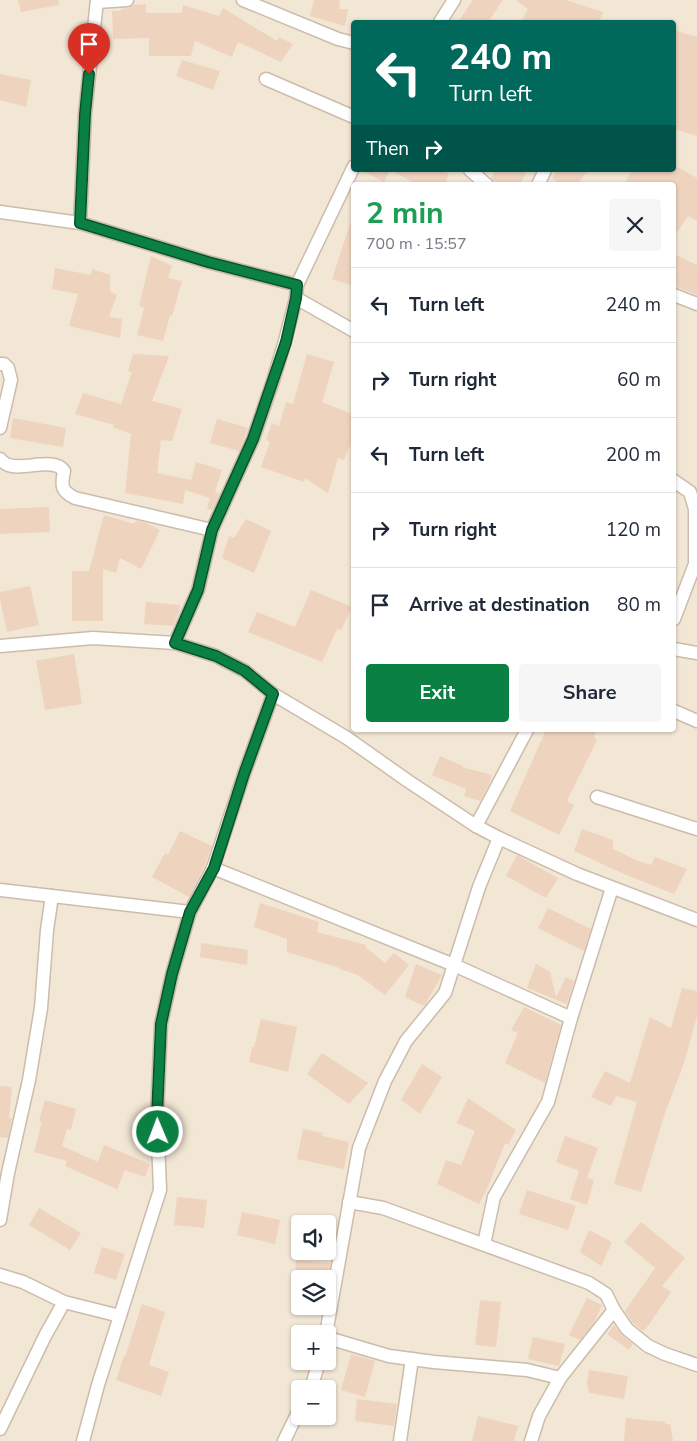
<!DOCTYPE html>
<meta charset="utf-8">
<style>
:root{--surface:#fff;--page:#f6f6f7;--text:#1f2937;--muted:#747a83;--line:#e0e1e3;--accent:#0b8043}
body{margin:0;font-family:"Nunito Sans",sans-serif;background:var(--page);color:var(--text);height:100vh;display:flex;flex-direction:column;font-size:19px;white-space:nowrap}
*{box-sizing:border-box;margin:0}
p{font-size:16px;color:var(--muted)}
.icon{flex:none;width:28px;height:28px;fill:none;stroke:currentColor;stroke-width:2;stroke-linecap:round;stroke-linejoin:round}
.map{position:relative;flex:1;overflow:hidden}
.details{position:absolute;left:351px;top:182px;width:325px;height:550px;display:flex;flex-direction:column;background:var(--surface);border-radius:5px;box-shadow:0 1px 4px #0004}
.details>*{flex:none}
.guide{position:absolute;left:351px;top:20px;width:325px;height:152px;border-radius:5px;box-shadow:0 1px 4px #0004;background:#00695c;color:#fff;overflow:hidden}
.fabs{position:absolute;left:291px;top:1215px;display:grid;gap:10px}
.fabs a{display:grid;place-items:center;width:45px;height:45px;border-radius:5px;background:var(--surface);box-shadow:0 1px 4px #0004;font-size:25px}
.pin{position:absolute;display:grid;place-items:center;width:42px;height:42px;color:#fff;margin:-51px -21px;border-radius:50% 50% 50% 0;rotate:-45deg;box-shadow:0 0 5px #0007}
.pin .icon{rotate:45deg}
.me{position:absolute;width:55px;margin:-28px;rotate:359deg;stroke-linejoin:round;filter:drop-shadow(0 0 4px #0008)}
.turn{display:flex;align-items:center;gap:18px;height:105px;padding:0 15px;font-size:22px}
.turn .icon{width:65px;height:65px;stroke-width:2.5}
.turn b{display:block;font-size:35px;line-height:42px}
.then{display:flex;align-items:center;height:48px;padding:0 15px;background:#0003;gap:10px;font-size:19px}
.round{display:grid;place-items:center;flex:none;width:52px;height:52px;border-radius:5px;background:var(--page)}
.summary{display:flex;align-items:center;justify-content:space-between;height:85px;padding:0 15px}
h1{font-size:30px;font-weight:700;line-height:38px;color:#1e9e55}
.cta{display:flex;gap:10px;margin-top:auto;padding:10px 15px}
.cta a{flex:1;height:58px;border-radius:5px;background:var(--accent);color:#fff;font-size:20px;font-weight:700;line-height:58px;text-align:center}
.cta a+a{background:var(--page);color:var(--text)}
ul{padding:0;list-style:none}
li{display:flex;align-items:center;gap:15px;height:75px;padding:0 15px;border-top:1px solid var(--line)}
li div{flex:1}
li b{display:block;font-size:19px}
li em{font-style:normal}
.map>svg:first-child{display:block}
.residential{fill:#f2e6d4;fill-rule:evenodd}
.building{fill:#eed4bf}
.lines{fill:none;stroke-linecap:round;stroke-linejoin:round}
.minor-casing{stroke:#ccbcac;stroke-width:15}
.minor{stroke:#fff;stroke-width:12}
.route-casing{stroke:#07532c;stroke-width:12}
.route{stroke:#0b8043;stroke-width:9}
</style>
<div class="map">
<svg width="697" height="1441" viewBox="0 0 697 1441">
<rect width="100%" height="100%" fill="#fbf4e5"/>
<path class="residential" d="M0 0H697V1441H0ZM354 22H674V170H354ZM354 185H674V730H354ZM300 1224H328V1251H300ZM300 1279H328V1306H300ZM300 1334H328V1361H300ZM300 1389H328V1416H300Z"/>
<g class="building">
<polygon points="18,0 58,0 59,5 21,12"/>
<polygon points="314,0 340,0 339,9 348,9 345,26 310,16"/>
<polygon points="473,0 503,0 488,22 458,22"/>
<polygon points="516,0 566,0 603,12 599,22 521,22 528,9"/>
<polygon points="146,4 146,13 182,13 183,5 219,16 223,8 277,41 279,37 293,44 281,62 238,42 232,57 195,41 191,56 149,56 149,38 113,39 112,11 121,11 121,9 128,8 133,5"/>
<polygon points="674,30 697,37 697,136 674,129"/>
<polygon points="182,60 220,71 213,90 176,76"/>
<polygon points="0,74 31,80 26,107 0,100"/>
<polygon points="674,165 697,178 697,221 688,216 674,237 674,185 633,185 626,181 632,170 674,170"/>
<polygon points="361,170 441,170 449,174 444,185 418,185 390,170 384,182"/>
<polygon points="495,170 527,170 520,185 503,185 493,180 491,178"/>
<polygon points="558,170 588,170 577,185 561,185 552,178"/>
<polygon points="352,218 354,218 354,286 332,279"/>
<polygon points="674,254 697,265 697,295 674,286"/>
<polygon points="151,256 172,266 168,278 182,281 172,316 170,315 163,341 137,335 144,308 139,306"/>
<polygon points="55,268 91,275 92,269 110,275 110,291 117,295 109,317 122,319 120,338 69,326 78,294 52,289"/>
<polygon points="133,354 169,356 152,401 182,409 172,441 161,440 157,473 191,480 196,462 222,470 215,492 220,493 212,510 207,509 210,498 185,490 183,504 125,493 131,434 113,427 114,425 75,414 83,393 121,404 132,372 128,371"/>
<polygon points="307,354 334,362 322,402 354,415 354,436 344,460 338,458 328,493 305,478 304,482 261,467 270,442 266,440 272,423 279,426 286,402 293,404"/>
<polygon points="13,418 66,428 63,447 10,438"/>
<polygon points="217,419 248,428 239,451 210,443"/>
<polygon points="49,507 50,532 0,534 0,509"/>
<polygon points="104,515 134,524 136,521 146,523 160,530 141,569 120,558 116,573 103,569 103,621 72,621 72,571 89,571"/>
<polygon points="246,519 271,531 254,573 222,558 229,536 234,538"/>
<polygon points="30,586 39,625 7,632 0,599 0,592"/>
<polygon points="311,590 352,607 341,630 337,629 322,662 248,632 257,612 295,627"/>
<polygon points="146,602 180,605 179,612 173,626 144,624"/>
<polygon points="74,654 82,704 45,710 36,661"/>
<polygon points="546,730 597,730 594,737 597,740 567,801 574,805 559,835 510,811"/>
<polygon points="440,756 463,766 462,767 492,775 490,782 480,801 464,796 466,789 432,775"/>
<polygon points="582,829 613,840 613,849 636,860 651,865 655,857 687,869 674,894 624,874 574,851"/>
<polygon points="180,831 212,846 205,865 189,897 152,877 165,853 168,855"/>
<polygon points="517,855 558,878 546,898 506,876"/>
<polygon points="260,903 319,922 317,932 366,945 365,947 385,963 394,953 409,965 385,995 358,975 340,969 340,968 287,952 287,939 254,927"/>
<polygon points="548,908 591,929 584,951 538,928"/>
<polygon points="201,943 248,950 247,965 200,957"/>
<polygon points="416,964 442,975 424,1006 405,997"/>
<polygon points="536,964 550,972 556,997 566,977 574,981 567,1004 527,988"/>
<polygon points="682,988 697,991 697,1016 684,1063 665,1113 641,1192 614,1184 637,1102 616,1096 611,1106 591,1097 605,1071 630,1083 650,1017 671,1028"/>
<polygon points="524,1007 561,1025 545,1083 505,1063 518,1033 511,1030"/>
<polygon points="261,1019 297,1027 288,1072 249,1062 252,1047 254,1047"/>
<polygon points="322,1053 368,1083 349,1104 307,1074"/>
<polygon points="422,1064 442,1077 420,1114 401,1100"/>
<polygon points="0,1086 12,1087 9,1118 12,1118 8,1138 0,1137"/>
<polygon points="468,1098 516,1130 508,1145 505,1143 487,1189 479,1204 437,1184 446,1160 461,1165 475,1131 457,1123"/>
<polygon points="45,1100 76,1109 71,1130 67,1129 62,1146 98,1162 104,1145 150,1164 145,1177 125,1170 117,1189 65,1166 67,1161 34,1152 42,1122 39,1121"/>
<polygon points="303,1129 323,1133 322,1136 349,1142 344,1169 297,1159"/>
<polygon points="565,1136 598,1148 587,1178 594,1180 587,1205 570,1199 579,1171 556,1162"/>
<polygon points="527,1190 576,1206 568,1230 519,1214"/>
<polygon points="177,1197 207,1200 204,1228 174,1225"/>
<polygon points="39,1208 81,1233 70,1250 29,1225"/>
<polygon points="242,1212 280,1220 275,1244 237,1235"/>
<polygon points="641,1222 685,1258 662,1286 671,1292 648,1326 643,1331 633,1323 625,1311 655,1268 624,1242"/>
<polygon points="589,1230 612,1242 601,1266 580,1252"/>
<polygon points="102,1247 125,1254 116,1280 94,1273"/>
<polygon points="296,1260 330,1263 328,1279 295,1279"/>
<polygon points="587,1298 602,1305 594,1323 580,1340 569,1335"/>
<polygon points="480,1300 501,1302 496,1347 475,1345"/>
<polygon points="142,1304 165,1312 149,1365 169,1372 161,1396 116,1380 124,1356 125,1357"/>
<polygon points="614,1325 622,1335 633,1344 629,1350 607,1334"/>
<polygon points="533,1337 565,1344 559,1366 528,1359"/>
<polygon points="351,1354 375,1361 365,1397 341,1390"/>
<polygon points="589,1370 628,1376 624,1399 589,1393 587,1383"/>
<polygon points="357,1399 397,1404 394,1426 355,1421"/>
<polygon points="478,1416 518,1426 514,1441 472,1441"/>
<polygon points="626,1418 665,1422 665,1424 670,1424 673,1441 624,1441"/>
</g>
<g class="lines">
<defs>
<g id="minor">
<polyline points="243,0 338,39 354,43"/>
<polyline points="97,2 127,0"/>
<polyline points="440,22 454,0"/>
<polyline points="266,79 354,117"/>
<polyline points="470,170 487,185"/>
<polyline points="538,185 545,170"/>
<polyline points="0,212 80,223 208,262 297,285"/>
<polyline points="80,223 85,114 97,0"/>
<polyline points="674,295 697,304"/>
<polyline points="296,298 354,331"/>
<polyline points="0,364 4,364 8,368 11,380 0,428"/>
<path d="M0 459C0 459 5 464 6 464 20 472 54 456 64 471 61 486 61 491 75 498L212 530"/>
<polyline points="674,481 690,492 695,509 695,564 674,619"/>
<polyline points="175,643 198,590 212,530 253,439 273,381 285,341 296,298 297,285 354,166"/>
<polyline points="0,646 93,638 175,643 216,656 245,671 273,694 347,738 408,781 476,826 499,838 577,874 697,920"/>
<polyline points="674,649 697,653"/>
<polyline points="674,711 697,721"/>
<polyline points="597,797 697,829"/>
<polyline points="476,826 527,730"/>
<polyline points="213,868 454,965 571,1018"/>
<polyline points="0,890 190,912"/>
<polyline points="349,1202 383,1208 589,1283 606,1294 614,1310 627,1329 648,1346 665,1354 697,1365"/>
<polyline points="0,1220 8,1173 29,1080 41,1008 47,930 52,896"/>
<polyline points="484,1244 494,1197 548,1102 571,1018 612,888"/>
<polyline points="0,1275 23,1282 64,1302 120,1316"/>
<polyline points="326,1334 359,1148 385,1081 406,1041 445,993 479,887 499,838"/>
<polyline points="328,1338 389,1356 434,1362 527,1370 560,1378"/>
<polyline points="311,1389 319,1361"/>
<polyline points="0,1429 45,1336 64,1302"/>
<polyline points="83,1441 98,1385 160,1190 157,1116 161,1024 172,974 190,912 213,868 244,774 273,694"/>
<polyline points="284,1441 300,1408"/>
<polyline points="400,1441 412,1359"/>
<polyline points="531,1441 539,1416 560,1378 614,1310"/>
</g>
</defs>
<use href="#minor" class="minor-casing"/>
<use href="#minor" class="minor"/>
</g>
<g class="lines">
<defs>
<polyline id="route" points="89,74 85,114 80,223 208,262 297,285 296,298 286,342 268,395 253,439 212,530 198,590 175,643 216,656 245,671 273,694 244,774 214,868 190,912 172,974 161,1024 157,1116 158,1132"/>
</defs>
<use href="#route" class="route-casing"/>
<use href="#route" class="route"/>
</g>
</svg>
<div class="fabs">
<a><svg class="icon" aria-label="sound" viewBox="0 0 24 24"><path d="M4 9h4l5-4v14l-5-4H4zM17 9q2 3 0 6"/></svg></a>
<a><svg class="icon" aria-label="layers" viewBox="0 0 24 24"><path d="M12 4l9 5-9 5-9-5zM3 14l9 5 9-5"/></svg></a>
<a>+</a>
<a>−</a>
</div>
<div class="pin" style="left:89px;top:74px;background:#d93025"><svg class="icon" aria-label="arrive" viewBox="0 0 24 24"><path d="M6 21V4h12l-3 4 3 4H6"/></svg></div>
<svg class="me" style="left:158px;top:1132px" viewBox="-20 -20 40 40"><circle r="17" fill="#0b8043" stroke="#fff" stroke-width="3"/><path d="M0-11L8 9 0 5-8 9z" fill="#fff"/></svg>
<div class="guide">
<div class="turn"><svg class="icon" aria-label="left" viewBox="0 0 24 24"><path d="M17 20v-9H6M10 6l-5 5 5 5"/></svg><div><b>240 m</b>Turn left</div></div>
<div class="then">Then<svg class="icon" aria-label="right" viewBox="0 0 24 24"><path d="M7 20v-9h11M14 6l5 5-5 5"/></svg></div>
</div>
<section class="details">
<div class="summary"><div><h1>2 min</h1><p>700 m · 15:57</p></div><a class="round"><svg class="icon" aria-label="close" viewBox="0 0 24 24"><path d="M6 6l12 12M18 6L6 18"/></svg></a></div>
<ul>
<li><svg class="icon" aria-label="left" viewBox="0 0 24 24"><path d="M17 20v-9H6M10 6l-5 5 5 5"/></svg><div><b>Turn left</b></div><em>240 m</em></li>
<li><svg class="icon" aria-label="right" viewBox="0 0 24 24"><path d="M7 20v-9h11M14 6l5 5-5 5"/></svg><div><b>Turn right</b></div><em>60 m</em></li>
<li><svg class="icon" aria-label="left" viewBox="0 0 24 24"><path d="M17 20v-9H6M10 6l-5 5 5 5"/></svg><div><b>Turn left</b></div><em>200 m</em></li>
<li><svg class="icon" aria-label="right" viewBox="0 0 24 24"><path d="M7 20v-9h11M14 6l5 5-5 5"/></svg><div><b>Turn right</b></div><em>120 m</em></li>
<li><svg class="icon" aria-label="arrive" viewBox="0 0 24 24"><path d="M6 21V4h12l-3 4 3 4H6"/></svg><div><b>Arrive at destination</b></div><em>80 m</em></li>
</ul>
<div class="cta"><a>Exit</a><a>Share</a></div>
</section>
</div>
